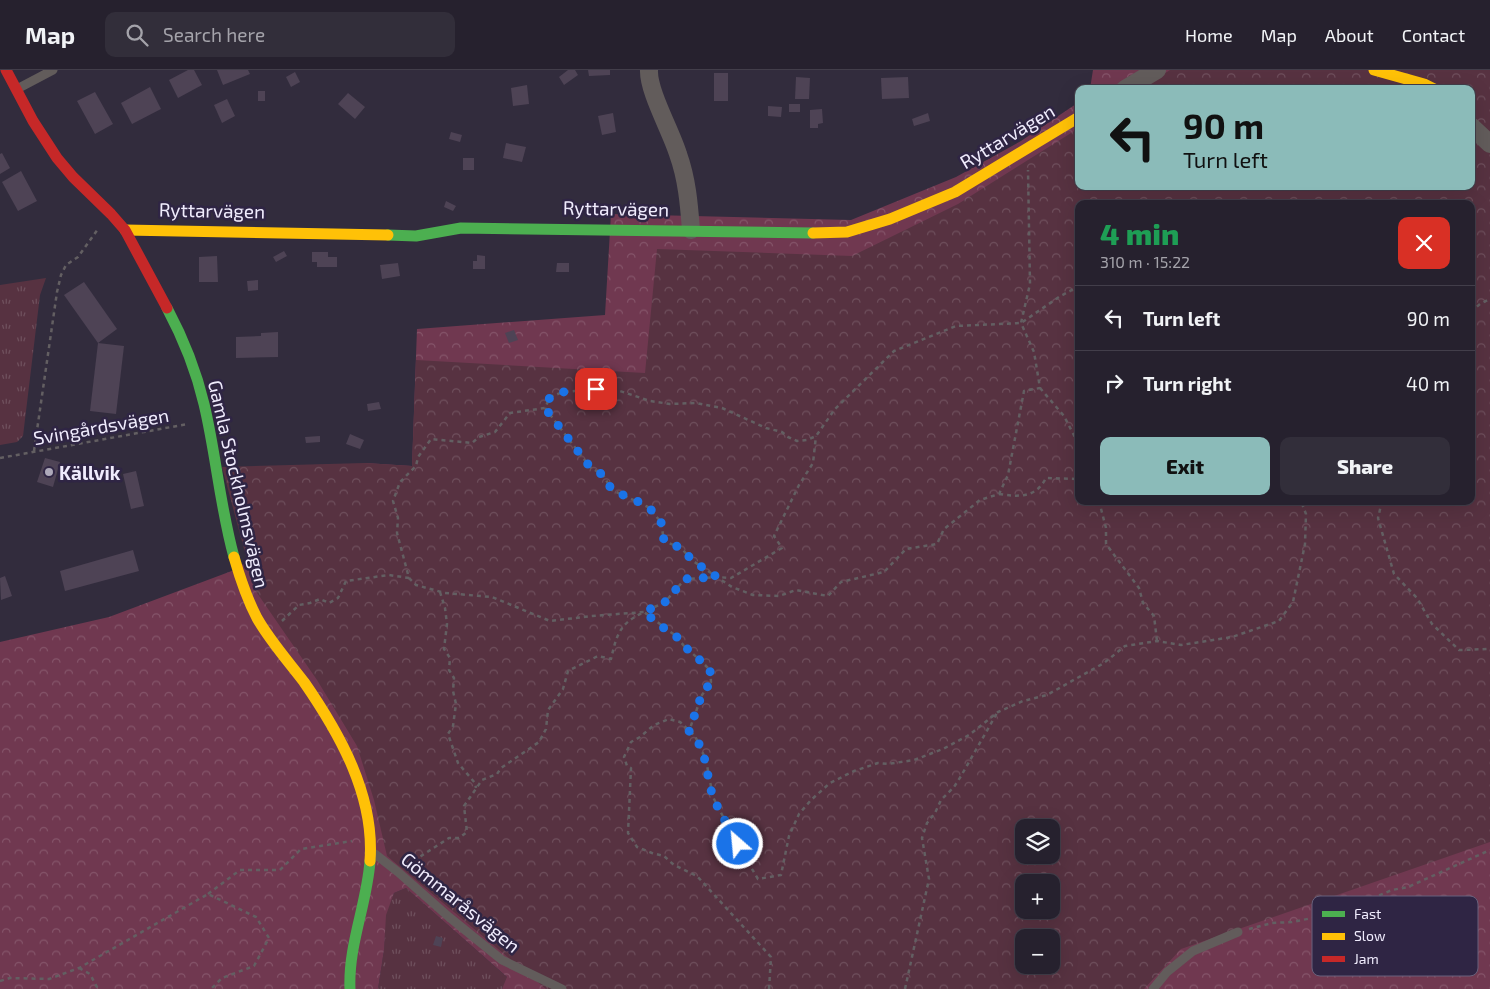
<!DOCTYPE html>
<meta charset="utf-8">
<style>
:root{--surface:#26212e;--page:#322e3a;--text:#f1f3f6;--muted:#a4a3aa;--line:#423e4a;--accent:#8bbbb9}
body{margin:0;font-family:"Exo 2",sans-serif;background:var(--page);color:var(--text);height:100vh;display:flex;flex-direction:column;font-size:19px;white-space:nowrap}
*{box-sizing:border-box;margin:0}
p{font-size:16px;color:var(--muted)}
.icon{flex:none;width:28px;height:28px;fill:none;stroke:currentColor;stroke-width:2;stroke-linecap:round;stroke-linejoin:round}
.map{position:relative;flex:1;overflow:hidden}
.sheet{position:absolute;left:1075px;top:130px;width:400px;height:305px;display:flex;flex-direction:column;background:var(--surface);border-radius:10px;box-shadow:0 5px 20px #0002,0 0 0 1px var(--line)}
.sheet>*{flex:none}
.hud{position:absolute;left:1075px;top:15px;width:400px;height:105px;border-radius:10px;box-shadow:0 5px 20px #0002,0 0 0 1px var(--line);background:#8bbbb9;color:#111;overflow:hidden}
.tools{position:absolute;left:1015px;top:749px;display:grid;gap:10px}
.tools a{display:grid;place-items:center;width:45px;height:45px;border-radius:10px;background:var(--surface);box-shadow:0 5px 20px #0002,0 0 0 1px var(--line);font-size:25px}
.pin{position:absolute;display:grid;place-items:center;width:42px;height:42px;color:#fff;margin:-21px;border-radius:10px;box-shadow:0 2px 8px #0006}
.me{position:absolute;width:55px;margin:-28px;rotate:333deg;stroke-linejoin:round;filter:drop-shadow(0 0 4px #0008)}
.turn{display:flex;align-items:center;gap:18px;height:105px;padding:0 25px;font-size:22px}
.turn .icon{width:65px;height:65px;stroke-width:2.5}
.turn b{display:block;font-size:35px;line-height:42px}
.round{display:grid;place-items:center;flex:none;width:52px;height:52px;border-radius:10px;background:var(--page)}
.head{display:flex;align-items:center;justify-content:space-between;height:85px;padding:0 25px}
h1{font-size:30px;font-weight:800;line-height:38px;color:#1e9e55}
.primary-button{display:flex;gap:10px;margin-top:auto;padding:10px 25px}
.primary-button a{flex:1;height:58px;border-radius:10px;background:var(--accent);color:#111;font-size:20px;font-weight:800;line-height:58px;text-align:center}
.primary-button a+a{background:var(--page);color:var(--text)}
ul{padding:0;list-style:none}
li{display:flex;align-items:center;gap:15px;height:65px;padding:0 25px;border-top:1px solid var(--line)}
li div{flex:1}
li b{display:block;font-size:19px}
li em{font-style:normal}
header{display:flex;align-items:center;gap:30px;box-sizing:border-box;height:70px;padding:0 25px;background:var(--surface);border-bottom:1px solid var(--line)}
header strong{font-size:24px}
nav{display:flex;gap:28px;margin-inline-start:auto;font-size:18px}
.search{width:350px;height:45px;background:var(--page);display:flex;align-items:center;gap:12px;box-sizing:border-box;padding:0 18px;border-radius:10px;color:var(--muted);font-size:19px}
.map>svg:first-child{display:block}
.grass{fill:url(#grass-tufts)}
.forest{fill:url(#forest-crowns);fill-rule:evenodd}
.park{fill:url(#park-crowns);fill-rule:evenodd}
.building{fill:#4e4355}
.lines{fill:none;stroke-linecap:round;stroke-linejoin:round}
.path{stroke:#635f62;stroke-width:2.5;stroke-dasharray:4 4;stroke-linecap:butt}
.lane{stroke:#625c5b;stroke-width:9}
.street{stroke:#625c5b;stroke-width:18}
.fast{stroke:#4caf50;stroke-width:11}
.slow{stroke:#ffc107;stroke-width:11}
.jam{stroke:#c62828;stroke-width:11}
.route{stroke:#1a73e8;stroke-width:9;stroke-dasharray:0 16.2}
.poi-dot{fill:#aea9ba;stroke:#2f2544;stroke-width:2}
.labels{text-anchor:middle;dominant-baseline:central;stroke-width:5;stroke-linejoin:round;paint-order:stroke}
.street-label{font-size:19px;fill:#f0ecfd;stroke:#2f2544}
.poi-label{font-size:19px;font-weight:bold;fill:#f0ecfd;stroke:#2f2544;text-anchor:start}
.key{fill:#2f2544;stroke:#69617c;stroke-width:1}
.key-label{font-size:14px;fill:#f0ecfd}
</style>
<header>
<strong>Map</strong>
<div class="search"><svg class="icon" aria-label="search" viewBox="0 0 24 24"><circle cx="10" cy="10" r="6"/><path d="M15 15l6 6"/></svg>Search here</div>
<nav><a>Home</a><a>Map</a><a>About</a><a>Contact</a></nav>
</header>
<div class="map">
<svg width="1490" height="919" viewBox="0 0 1490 919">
<defs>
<pattern id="grass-tufts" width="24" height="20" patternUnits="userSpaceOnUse" patternTransform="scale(1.25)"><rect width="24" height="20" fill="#573241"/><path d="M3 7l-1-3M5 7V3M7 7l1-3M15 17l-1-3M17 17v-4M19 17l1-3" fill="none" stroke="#6f505d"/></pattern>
<pattern id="forest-crowns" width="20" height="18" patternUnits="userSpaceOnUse" patternTransform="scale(1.25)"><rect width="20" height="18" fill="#703850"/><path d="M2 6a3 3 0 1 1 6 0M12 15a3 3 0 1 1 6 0" fill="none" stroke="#85556a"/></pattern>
<pattern id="park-crowns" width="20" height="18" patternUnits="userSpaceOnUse" patternTransform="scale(1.25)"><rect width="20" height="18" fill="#573241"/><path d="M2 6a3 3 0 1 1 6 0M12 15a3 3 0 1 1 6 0" fill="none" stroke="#6f505d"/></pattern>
</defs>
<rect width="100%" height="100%" fill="#322c3d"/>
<g class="grass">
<polygon points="46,208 40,225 23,366 17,372 0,375 0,215"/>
<polygon points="406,818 508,908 502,919 378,919 384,880 385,845 394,823"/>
</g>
<path class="forest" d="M1093 0H1490V919H502L507 907 406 818 394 823 386 845 384 880 378 919H0V572L109 547 237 499 365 393 412 396 417 259 605 245 611 144 851 150 956 107 1021 71 1079 32V116H1471V19H1090ZM1079 134H1471V431H1079ZM1024 758H1051V785H1024ZM1024 812H1051V840H1024ZM1024 868H1051V895H1024Z"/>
<path class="park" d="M1170 0H1490V772L1181 879 1144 919H546L387 786 374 730 357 676 317 610 255 520 222 397 365 393 412 396 416 290 645 303 657 179 852 186 958 134 1079 58V116H1471V19H1140ZM1079 134H1471V431H1079ZM1024 758H1051V785H1024ZM1024 812H1051V840H1024ZM1024 868H1051V895H1024Z"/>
<g class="building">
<polygon points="188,0 194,0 202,15 178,28 169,10"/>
<polygon points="217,0 248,0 250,4 223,15"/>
<polygon points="568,0 575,0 578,5 564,15 559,7"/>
<polygon points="588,0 610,0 610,5 589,6"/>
<polygon points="295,2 300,12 291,17 286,7"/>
<rect x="714" y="3" width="14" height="28"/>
<polygon points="796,7 810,8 809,29 795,29"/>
<polygon points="908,7 909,28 882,29 881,8"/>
<polygon points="527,15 529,34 513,36 511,18"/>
<polygon points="150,17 161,39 132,54 121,33"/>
<rect x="258" y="21" width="7" height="10"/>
<polygon points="95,22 113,54 95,64 77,31"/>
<polygon points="348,23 365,37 355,49 338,34"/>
<polygon points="227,29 235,46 222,53 214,35"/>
<rect x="789" y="34" width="11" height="8"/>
<polygon points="768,36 782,37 781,47 768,46"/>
<polygon points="822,39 823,53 818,54 818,58 810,58 810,40"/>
<polygon points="613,43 616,62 602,65 598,46"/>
<polygon points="928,43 930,51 914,56 912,49"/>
<polygon points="451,62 462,65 460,72 449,69"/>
<polygon points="506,73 526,77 522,92 503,88"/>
<polygon points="2,83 10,98 0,104 0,84"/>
<rect x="463" y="88" width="11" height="12"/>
<polygon points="21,101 37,131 18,141 2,112"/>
<polygon points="446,131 456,136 453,141 444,137"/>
<polygon points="284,181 287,186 276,192 273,187"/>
<polygon points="312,182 328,182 328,187 337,187 337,197 317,197 317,192 312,192"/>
<polygon points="477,185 485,186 485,199 473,199 473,191 477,191"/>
<polygon points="217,186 218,212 199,212 199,187"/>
<polygon points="398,193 400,206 382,209 380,195"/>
<polygon points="557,193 569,193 569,202 556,202"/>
<polygon points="258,210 258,220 248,221 247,211"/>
<polygon points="84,212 117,259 98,273 64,225"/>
<polygon points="514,260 518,270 509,273 505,263"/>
<polygon points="278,262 278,287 236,288 236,267 261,266 261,263"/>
<polygon points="98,273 124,276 116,344 90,341"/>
<polygon points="379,332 381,339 368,341 367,334"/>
<polygon points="350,364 364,370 360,379 346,374"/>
<polygon points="320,366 320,372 306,373 305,367"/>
<polygon points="45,388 60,392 53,417 37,412"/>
<polygon points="136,401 144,436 131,439 123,404"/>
<polygon points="133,480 139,501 65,521 60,501"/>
<polygon points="5,506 12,526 1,530 0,508"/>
<polygon points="436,866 443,868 441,877 433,875"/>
</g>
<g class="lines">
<g class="path">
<polyline points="1471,242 1480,234 1490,229"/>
<polyline points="1040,318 1064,346 1079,375"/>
<polyline points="545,338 590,397 603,405 612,420 648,437 661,452 664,471 681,478 693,491 717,507 731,508 782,478 774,466 799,415 813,393 816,366"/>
<polyline points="34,381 57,222 61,205 66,195 78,187 98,159"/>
<polyline points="0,388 188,354"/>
<path d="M999 424C1019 427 1036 428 1046 408L1079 409"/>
<polyline points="1099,431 1106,458 1106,474 1139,518 1143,533 1154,546 1157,571"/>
<polyline points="1382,431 1378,448 1394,504 1417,528 1432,554 1459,580 1490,579"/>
<polyline points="409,508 416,515 445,523 492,527 550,551 592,546 644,542 665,532 685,509 717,507 732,517 753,525 779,526 796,520 828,526 841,512 884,502 906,479 937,474 944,459 980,430 999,424 1008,405 1024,321 1040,318 1034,282 1021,253 1030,214 1028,100"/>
<polyline points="440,522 445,538 447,554 444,579 450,588 449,600 454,608 453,621 456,634 453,656 448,664 458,693 475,713 476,718"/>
<polyline points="282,551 299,535 310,533 320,529 329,533 338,528 346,511 389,505 409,508 397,463 398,448 393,431 400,412 416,396 418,387 431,369 472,373 479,367 495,362 510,343 545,338 550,327 563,322 597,319 614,319 650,331 670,334 696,333 722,338 766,358 782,362 788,367 797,371 807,370 816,366 835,339 894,281 956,256 1021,253 1059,227 1079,216"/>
<path d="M407 795 449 768H459L467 762 464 736 482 710 497 704 501 698 539 672 546 659 548 640 563 619 568 601 598 586 611 589C617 564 619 554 644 542L676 566 684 576 702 592 710 600 711 612 702 625 689 661"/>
<polyline points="208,824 240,800 280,800 301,779 352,771"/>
<polyline points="1249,859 1272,853 1292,852 1353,840 1368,830 1392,820 1408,817 1490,780"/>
<polyline points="79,898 90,904 98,919"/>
<polyline points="0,911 10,908 49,909 79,898 208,824 256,847 269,868 254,896 222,908 211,919"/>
<polyline points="769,919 771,887 697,806 674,795 664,786 652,783 637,777 628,763 631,698 627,696 624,687 631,672 640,667 654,655 669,649 680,652 695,666 706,690 713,727 737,774 758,809 781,805 789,766 799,744 811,730 830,713 854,701 878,693 888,694 914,690 943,679 969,665 998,642 1023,631 1047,625 1104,593 1125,576 1157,571 1181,575 1232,567 1279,551 1293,532 1305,474 1306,444 1301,431"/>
<polyline points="905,919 929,809 922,768 927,753 935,743 941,730 954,717 961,706 997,643"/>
</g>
<g class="lane">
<polyline points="17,19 53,0"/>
<polyline points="375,784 398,802 449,847 502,890 562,919"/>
<polyline points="1153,919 1167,902 1193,881 1238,862"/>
</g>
<g class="street">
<path d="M649 0C648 21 671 61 678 84 687 109 689 134 691 160"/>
<polyline points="1125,19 1157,0"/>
<polyline points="1471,56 1490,74"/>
</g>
<g class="fast">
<polyline points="388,165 416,166 461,158 813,163"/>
<path d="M167 238C183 268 196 300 204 334 216 384 220 437 234 487"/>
<path d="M350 919C348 875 367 834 370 791"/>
</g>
<g class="slow">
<polyline points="1374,0 1424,14 1434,19"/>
<polyline points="125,160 388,165"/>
<polyline points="813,163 847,162 890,149 955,122 1079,47"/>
<path d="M234 487C240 508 247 529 257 548 270 571 288 591 304 612 340 664 375 726 370 791"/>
</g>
<polyline class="jam" points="6,0 33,51 57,88 73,107 111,144 125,160 167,238"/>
</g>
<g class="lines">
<path class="route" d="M596 319 563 322 550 327 545 338 590 397 603 405 612 420 648 436 661 452 664 471 681 478 693 491 717 507 685 509 665 532 644 542 661 556 676 566 684 576 702 592 710 600 711 612 702 624 689 661C709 679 705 707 714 729 721 745 730 759 738 774"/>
</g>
<circle class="poi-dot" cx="49" cy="402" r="5"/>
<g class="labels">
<g class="street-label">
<text transform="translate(1007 66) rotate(-31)">Ryttarvägen</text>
<text transform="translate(616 138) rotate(1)">Ryttarvägen</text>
<text transform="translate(212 140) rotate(1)">Ryttarvägen</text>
<text transform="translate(101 356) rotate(-10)">Svingårdsvägen</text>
<text transform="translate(239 414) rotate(77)">Gamla Stockholmsvägen</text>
<text transform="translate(461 832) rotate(39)">Gömmaråsvägen</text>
</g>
<g class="poi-label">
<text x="59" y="402">Källvik</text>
</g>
</g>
<rect x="1312" y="826" width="166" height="80" rx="8" class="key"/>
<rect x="1322" y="841" width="23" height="6" fill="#4caf50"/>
<rect x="1322" y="863" width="23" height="7" fill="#ffc107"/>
<rect x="1322" y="886" width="23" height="6" fill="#c62828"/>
<g class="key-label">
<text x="1354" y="849">Fast</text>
<text x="1354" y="871">Slow</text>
<text x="1354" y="894">Jam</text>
</g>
</svg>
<div class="tools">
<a><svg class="icon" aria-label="layers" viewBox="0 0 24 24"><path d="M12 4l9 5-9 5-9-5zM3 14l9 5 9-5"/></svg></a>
<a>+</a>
<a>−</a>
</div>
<div class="pin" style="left:596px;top:319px;background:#d93025"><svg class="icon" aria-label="arrive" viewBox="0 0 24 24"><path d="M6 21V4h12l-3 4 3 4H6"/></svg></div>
<svg class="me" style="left:738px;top:774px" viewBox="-20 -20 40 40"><circle r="17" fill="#1a73e8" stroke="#fff" stroke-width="3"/><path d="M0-11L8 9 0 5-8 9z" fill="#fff"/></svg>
<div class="hud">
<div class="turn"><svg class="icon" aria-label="left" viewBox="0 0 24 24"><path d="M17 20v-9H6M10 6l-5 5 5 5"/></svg><div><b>90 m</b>Turn left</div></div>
</div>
<section class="sheet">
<div class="head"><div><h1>4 min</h1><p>310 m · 15:22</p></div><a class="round" style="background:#d93025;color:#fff"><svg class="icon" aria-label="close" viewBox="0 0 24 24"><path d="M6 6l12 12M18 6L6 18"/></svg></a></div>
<ul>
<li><svg class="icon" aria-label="left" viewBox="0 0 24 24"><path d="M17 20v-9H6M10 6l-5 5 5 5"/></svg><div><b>Turn left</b></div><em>90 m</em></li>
<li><svg class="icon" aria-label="right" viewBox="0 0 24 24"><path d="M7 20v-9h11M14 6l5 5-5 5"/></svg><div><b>Turn right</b></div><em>40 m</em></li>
</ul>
<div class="primary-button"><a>Exit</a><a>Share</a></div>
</section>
</div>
